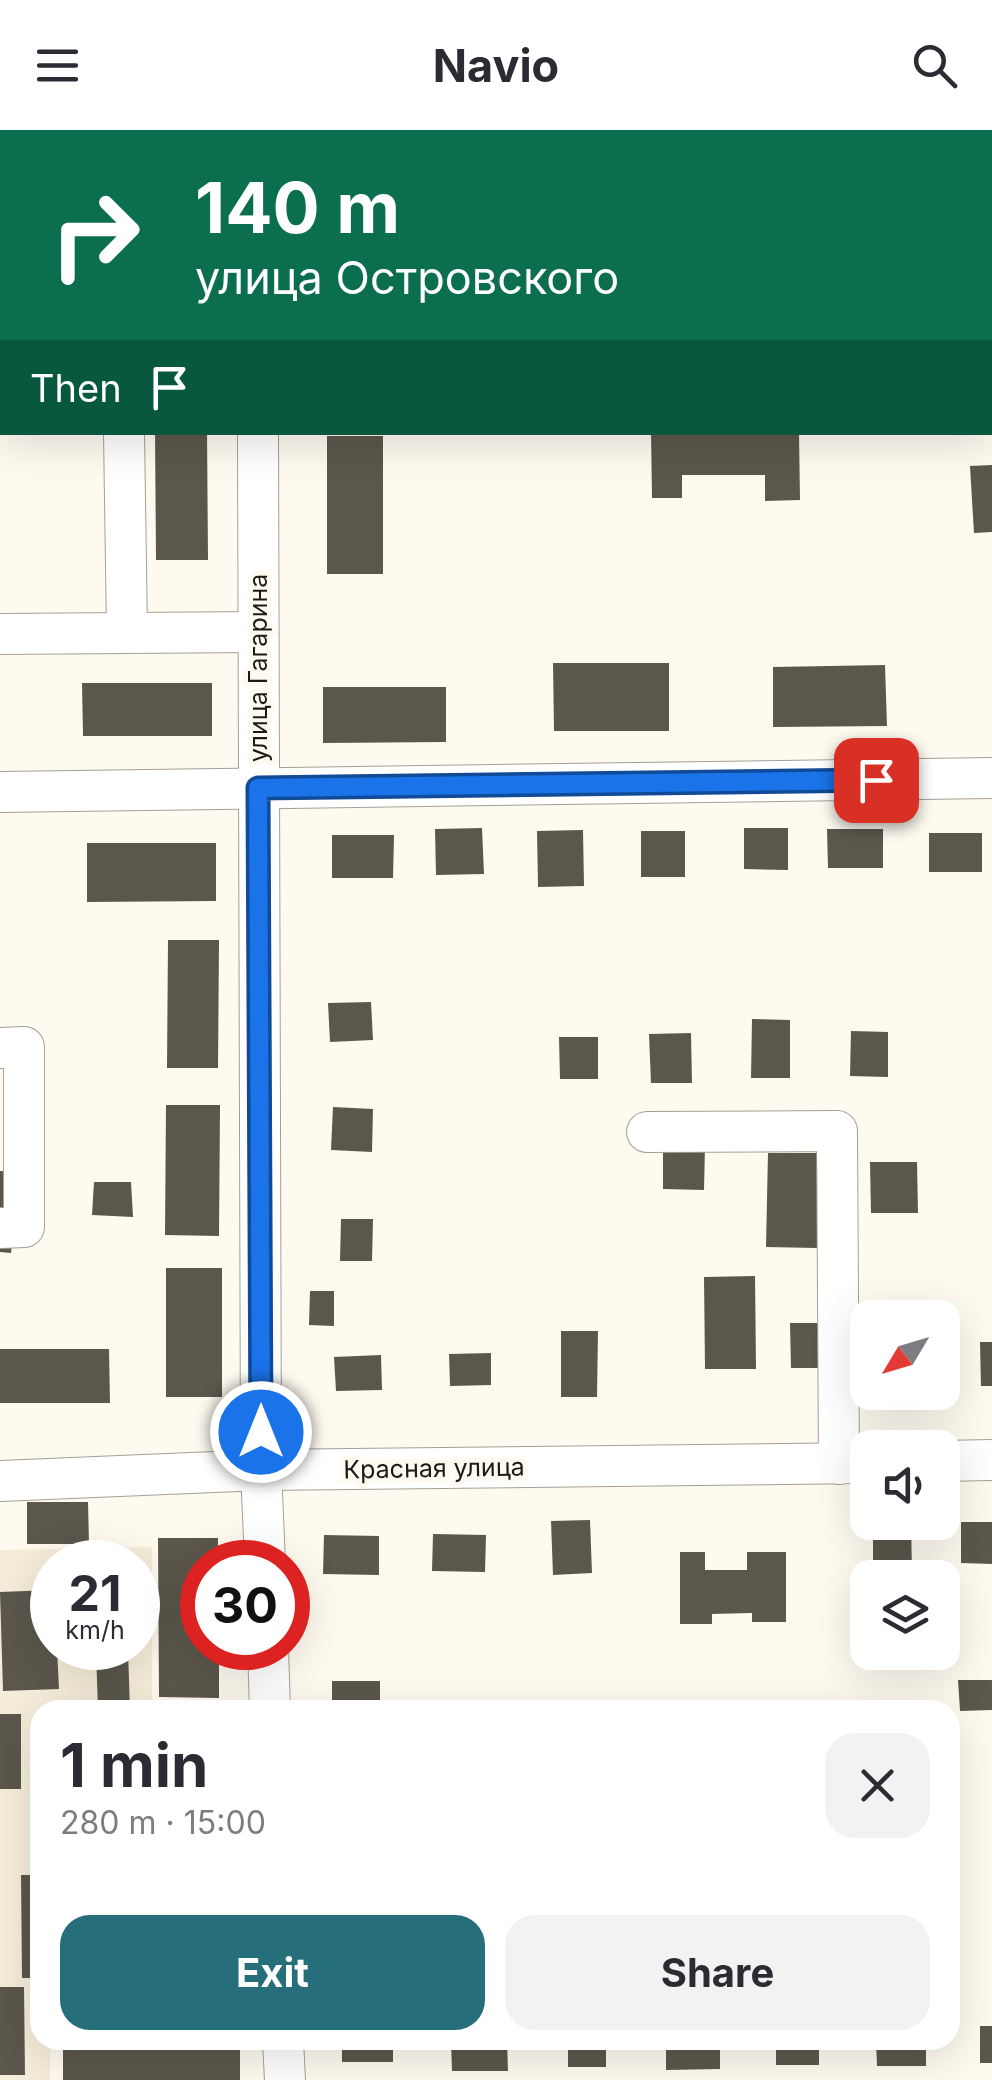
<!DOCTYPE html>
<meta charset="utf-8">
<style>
:root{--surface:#fff;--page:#f2f2f3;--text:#2b2b33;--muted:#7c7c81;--accent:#276e7b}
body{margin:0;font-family:Inter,sans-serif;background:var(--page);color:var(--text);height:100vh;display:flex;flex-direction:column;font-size:38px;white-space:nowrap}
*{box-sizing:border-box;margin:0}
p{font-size:32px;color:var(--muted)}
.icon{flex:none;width:55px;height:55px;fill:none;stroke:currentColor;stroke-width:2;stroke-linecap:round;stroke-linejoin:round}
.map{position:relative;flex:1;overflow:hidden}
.drawer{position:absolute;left:30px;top:1570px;width:930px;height:350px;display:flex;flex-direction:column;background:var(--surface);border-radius:30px;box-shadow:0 10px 40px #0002}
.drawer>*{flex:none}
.guide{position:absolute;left:0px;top:0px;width:992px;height:305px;box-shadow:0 10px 40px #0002;background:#0b6e4f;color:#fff;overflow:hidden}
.needle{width:65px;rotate:232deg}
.buttons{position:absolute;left:850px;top:1170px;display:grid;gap:20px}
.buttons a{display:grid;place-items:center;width:110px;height:110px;border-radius:20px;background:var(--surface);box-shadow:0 10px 40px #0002;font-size:50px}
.speed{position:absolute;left:30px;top:1410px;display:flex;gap:20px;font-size:50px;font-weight:700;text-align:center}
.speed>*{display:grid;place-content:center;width:130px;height:130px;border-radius:50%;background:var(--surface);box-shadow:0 10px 40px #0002;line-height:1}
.speed small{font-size:25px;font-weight:400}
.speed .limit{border:15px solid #d22;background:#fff;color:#111}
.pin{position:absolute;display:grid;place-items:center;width:85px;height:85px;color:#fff;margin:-42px;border-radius:20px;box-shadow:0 5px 15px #0006}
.me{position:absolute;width:110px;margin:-55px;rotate:0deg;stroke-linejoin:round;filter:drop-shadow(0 0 8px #0008)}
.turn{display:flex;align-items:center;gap:35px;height:210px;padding:0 30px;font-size:45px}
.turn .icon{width:130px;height:130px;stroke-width:2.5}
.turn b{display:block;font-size:70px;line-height:85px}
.then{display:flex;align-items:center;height:95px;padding:0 30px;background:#0003;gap:20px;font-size:38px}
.round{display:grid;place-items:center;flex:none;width:105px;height:105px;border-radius:30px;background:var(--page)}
.headline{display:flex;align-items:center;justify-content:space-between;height:170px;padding:0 30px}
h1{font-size:60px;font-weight:700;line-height:75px}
.cta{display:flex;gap:20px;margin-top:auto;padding:20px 30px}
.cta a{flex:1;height:115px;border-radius:30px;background:var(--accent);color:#fff;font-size:40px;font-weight:700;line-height:115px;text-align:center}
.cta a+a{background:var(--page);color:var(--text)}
header{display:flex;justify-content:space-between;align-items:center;height:130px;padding:0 30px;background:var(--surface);font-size:45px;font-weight:700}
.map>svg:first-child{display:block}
.built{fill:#f5edd9;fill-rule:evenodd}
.building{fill:#5b574c}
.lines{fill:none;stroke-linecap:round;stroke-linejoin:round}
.minor-casing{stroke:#a5a094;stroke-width:42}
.minor{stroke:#fff;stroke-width:40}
.route-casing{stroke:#114b97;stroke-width:25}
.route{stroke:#1a73e8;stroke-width:18}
.labels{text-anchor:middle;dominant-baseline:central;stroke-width:10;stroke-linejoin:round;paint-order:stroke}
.street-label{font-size:25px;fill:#1c1b16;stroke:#fefaf0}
</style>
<header><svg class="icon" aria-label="menu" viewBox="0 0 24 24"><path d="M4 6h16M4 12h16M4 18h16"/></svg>Navio<svg class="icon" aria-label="search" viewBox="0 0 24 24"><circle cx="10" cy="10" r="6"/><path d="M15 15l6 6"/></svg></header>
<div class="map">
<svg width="992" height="1950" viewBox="0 0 992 1950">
<rect width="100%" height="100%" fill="#fefaf0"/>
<path class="built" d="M152 1417V1580H40V1910H50V1950H0V1420ZM52 1432H138V1518H52Z"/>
<g class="building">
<polygon points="155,302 207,302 208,430 156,430"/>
<polygon points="651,302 799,302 800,370 765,371 765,345 682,345 682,368 652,368"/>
<rect x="327" y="306" width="56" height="138"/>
<polygon points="992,335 992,402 974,403 970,336"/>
<polygon points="553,533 669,533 669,601 554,601"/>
<polygon points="885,535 887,596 773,597 773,537"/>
<polygon points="82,553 212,553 212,606 83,606"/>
<polygon points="323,557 446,557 446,612 323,613"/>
<polygon points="482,698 484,744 436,745 435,699"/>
<polygon points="744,698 788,698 788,740 744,739"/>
<polygon points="827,699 883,699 883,738 828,738"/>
<polygon points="583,700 584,756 538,757 537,701"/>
<rect x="641" y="701" width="44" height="46"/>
<rect x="929" y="703" width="53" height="39"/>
<polygon points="332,705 394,705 393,748 332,748"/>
<polygon points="87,713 216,713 216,771 87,772"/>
<polygon points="168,810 219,810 218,938 167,938"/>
<polygon points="371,872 373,910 330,912 328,873"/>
<polygon points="752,889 790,890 790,948 751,948"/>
<polygon points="851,901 888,902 888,947 850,946"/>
<polygon points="691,903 692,953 651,953 649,904"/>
<polygon points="559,907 598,907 598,949 560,949"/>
<polygon points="166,975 220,975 219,1106 165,1105"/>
<polygon points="333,977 373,979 372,1022 331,1020"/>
<polygon points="663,1014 705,1015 704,1060 663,1059"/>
<polygon points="768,1023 818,1023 817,1118 766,1117"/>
<polygon points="870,1032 917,1032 918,1083 871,1083"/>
<polygon points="0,1041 20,1041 11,1123 0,1122"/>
<polygon points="94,1052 131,1052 133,1087 92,1085"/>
<polygon points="341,1089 373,1089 372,1131 340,1131"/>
<rect x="166" y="1138" width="56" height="129"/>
<polygon points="755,1146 756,1239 705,1239 704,1147"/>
<polygon points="310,1161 334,1161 334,1196 309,1195"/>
<polygon points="790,1193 823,1193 823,1238 791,1238"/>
<polygon points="561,1201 598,1201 597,1267 561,1267"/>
<polygon points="980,1212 992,1212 992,1256 981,1256"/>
<polygon points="0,1219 109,1219 110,1273 0,1273"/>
<polygon points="491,1223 491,1255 450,1256 449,1224"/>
<polygon points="381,1225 382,1260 336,1261 334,1227"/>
<polygon points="27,1372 88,1372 89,1414 27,1414"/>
<polygon points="590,1390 592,1443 553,1445 551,1391"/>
<polygon points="873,1392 911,1392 912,1443 873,1443"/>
<polygon points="961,1392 992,1392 992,1434 961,1433"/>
<polygon points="433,1404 486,1405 485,1442 432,1441"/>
<polygon points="324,1405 379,1406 379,1445 323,1444"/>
<polygon points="158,1408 218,1408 218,1432 202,1432 202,1518 219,1518 219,1568 159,1567"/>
<polygon points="680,1422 705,1422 705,1440 747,1440 747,1422 786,1422 786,1492 752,1492 752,1483 712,1484 712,1494 680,1494"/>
<polygon points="52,1460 52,1518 57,1518 59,1559 3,1561 0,1462"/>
<polygon points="128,1520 130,1580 98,1580 96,1521"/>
<polygon points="891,1522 925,1522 926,1539 892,1540"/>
<polygon points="958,1550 992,1550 992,1580 960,1581"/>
<rect x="332" y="1551" width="48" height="29"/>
<rect x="0" y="1584" width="21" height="75"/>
<polygon points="21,1745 40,1745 40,1848 22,1848"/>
<polygon points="0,1857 24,1857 25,1945 0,1945"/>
<rect x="980" y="1896" width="12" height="37"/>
<rect x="63" y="1910" width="177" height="40"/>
<rect x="342" y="1910" width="51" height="22"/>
<polygon points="451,1910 507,1910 508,1941 452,1941"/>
<rect x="568" y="1910" width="38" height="27"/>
<polygon points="666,1910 720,1910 720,1939 666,1940"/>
<rect x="776" y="1910" width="43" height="25"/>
<polygon points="876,1910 926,1910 926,1936 877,1936"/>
</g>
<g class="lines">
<defs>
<g id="minor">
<polyline points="890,0 891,2"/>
<polyline points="258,2 258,0"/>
<polyline points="990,6 992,6"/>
<polyline points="0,23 2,23"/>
<polyline points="0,188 2,188"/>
<polyline points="124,302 127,503"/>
<polyline points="258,302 261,1340 265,1432"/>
<polyline points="0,504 258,502"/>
<polyline points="0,662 992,648"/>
<polyline points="0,918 24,917 24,1097 0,1098"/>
<polyline points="647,1002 837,1001 839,1334"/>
<polyline points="942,1331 992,1330"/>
<polyline points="0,1351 261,1340 868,1333"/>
<polyline points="268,1518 270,1580"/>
<polyline points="283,1910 285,1950"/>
</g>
</defs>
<use href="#minor" class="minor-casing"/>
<use href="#minor" class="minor"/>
</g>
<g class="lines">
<defs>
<polyline id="route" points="261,1302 258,658 876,650"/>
</defs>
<use href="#route" class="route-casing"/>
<use href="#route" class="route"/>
</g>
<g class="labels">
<g class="street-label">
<text transform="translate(258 538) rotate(-90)">улица Гагарина</text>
<text transform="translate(434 1338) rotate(-1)">Красная улица</text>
</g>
</g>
</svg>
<div class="buttons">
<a><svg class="needle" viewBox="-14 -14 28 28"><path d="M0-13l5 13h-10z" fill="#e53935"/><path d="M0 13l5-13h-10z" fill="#7c7c81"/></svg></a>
<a><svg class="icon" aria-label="sound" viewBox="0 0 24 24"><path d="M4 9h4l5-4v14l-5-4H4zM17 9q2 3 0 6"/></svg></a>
<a><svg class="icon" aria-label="layers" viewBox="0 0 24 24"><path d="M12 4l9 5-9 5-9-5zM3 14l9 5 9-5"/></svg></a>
</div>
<div class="speed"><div>21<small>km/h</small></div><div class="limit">30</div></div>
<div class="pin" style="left:876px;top:650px;background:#d93025"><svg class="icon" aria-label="arrive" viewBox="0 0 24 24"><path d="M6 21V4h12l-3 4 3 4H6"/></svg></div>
<svg class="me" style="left:261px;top:1302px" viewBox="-20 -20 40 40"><circle r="17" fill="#1a73e8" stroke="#fff" stroke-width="3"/><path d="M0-11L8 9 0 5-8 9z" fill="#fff"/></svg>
<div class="guide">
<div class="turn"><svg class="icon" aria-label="right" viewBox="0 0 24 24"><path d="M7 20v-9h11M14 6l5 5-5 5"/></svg><div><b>140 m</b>улица Островского</div></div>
<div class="then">Then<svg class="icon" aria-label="arrive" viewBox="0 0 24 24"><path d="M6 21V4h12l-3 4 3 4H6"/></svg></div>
</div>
<section class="drawer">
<div class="headline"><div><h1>1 min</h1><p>280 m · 15:00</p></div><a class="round"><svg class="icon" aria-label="close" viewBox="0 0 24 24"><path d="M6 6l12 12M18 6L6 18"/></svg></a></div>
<div class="cta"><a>Exit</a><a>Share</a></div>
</section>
</div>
